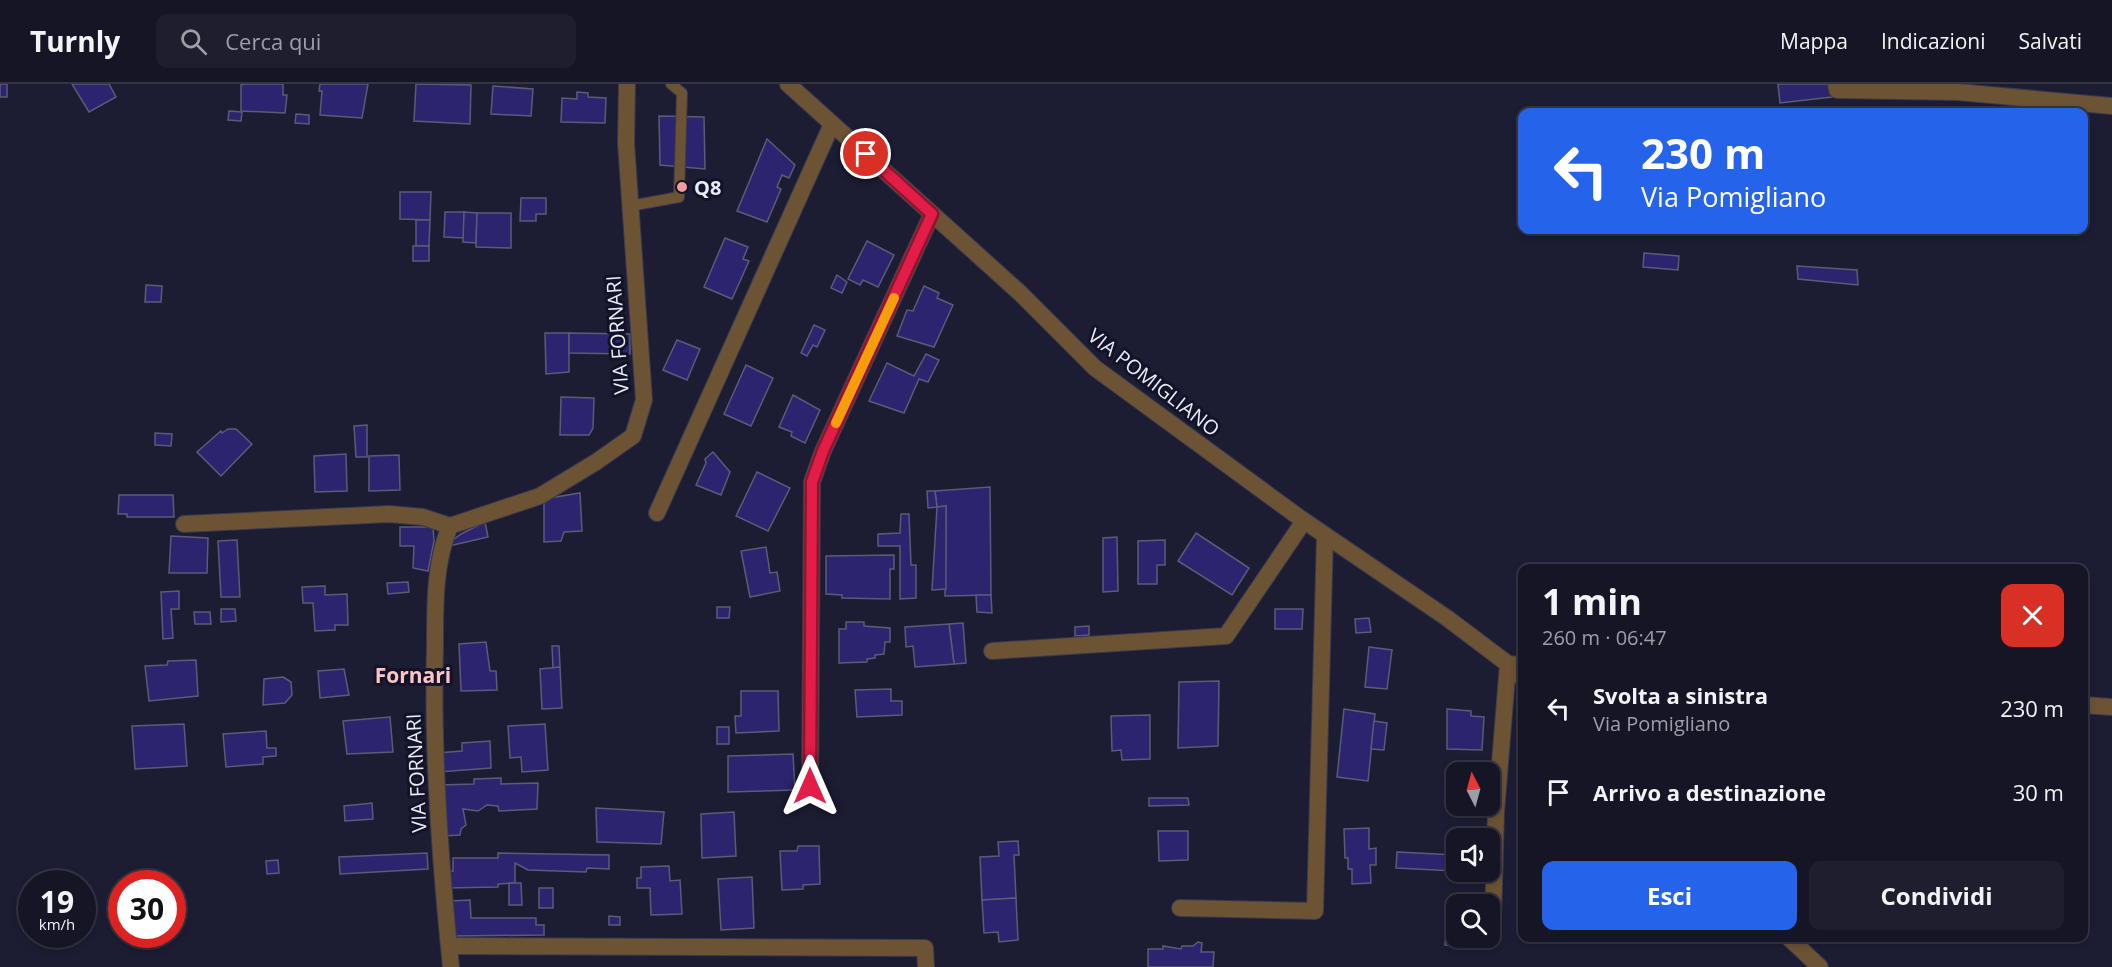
<!DOCTYPE html>
<html lang="it">
<meta charset="utf-8">
<style>
:root{--surface:#151526;--page:#1e1e2e;--text:#f1f3f6;--muted:#9d9fa7;--line:#343443;--accent:#2563eb}
body{margin:0;font-family:"Open Sans",sans-serif;background:var(--page);color:var(--text);height:100vh;display:flex;flex-direction:column;font-size:22px;white-space:nowrap}
*{box-sizing:border-box;margin:0}
p{font-size:20px;color:var(--muted)}
.icon{flex:none;width:33px;height:33px;fill:none;stroke:currentColor;stroke-width:2;stroke-linecap:round;stroke-linejoin:round}
.map{position:relative;flex:1;overflow:hidden}
.sheet{position:absolute;left:1518px;top:480px;width:570px;height:378px;display:flex;flex-direction:column;background:var(--surface);border-radius:12px;box-shadow:0 3px 9px #0003,0 0 0 2px var(--line)}
.sheet>*{flex:none}
.hud{position:absolute;left:1518px;top:24px;width:570px;height:126px;border-radius:12px;box-shadow:0 3px 9px #0003,0 0 0 2px var(--line);background:#2563eb;color:#fff;overflow:hidden}
.needle{width:39px;rotate:354deg}
.fabs{position:absolute;left:1446px;top:678px;display:grid;gap:12px}
.fabs a{display:grid;place-items:center;width:54px;height:54px;border-radius:12px;background:var(--surface);box-shadow:0 3px 9px #0003,0 0 0 2px var(--line);font-size:30px}
.speed{position:absolute;left:18px;top:786px;display:flex;gap:12px;font-size:30px;font-weight:700;text-align:center}
.speed>*{display:grid;place-content:center;width:78px;height:78px;border-radius:50%;background:var(--surface);box-shadow:0 3px 9px #0003,0 0 0 2px var(--line);line-height:1}
.speed small{font-size:15px;font-weight:400}
.speed .limit{border:9px solid #d22;background:#fff;color:#111}
.pin{position:absolute;display:grid;place-items:center;width:51px;height:51px;color:#fff;margin:-26px;border:3px solid #fff;border-radius:50%;box-shadow:0 2px 6px #0007}
.me{position:absolute;width:66px;margin:-33px;rotate:0deg;stroke-linejoin:round;filter:drop-shadow(0 0 4px #0008)}
.turn{display:flex;align-items:center;gap:21px;height:126px;padding:0 24px;font-size:27px}
.turn .icon{width:78px;height:78px;stroke-width:2.5}
.turn b{display:block;font-size:42px;line-height:51px}
.round{display:grid;place-items:center;flex:none;width:63px;height:63px;border-radius:12px;background:var(--page)}
.overview{display:flex;align-items:center;justify-content:space-between;height:102px;padding:0 24px}
h1{font-size:36px;font-weight:700;line-height:45px}
.cta{display:flex;gap:12px;margin-top:auto;padding:12px 24px}
.cta a{flex:1;height:69px;border-radius:12px;background:var(--accent);color:#fff;font-size:24px;font-weight:700;line-height:69px;text-align:center}
.cta a+a{background:var(--page);color:var(--text)}
ul{padding:0;list-style:none}
li{display:flex;align-items:center;gap:18px;height:84px;padding:0 24px}
li div{flex:1}
li b{display:block;font-size:22px}
li em{font-style:normal}
header{display:flex;align-items:center;gap:36px;box-sizing:border-box;height:84px;padding:0 30px;background:var(--surface);border-bottom:2px solid var(--line)}
header strong{font-size:28px}
nav{display:flex;gap:33px;margin-inline-start:auto;font-size:21px}
.search{width:420px;height:54px;background:var(--page);display:flex;align-items:center;gap:15px;box-sizing:border-box;padding:0 21px;border-radius:12px;color:var(--muted);font-size:22px}
.map>svg:first-child{display:block}
.building{fill:#2c246e;stroke:#5a5c77;stroke-width:1.5}
.lines{fill:none;stroke-linecap:round;stroke-linejoin:round}
.service-casing{stroke:#39394f;stroke-width:12}
.minor-casing{stroke:#39394f;stroke-width:18}
.tertiary-casing{stroke:#39394f;stroke-width:18}
.service{stroke:#6b5334;stroke-width:10}
.minor{stroke:#6b5334;stroke-width:16}
.tertiary{stroke:#6b5334;stroke-width:16}
.route-casing{stroke:#92132f;stroke-width:15}
.route{stroke:#e11d48;stroke-width:10}
.slow{stroke:#f59e0b;stroke-width:10}
.poi-dot{fill:#f49aa1;stroke:#131328;stroke-width:2}
.labels{text-anchor:middle;dominant-baseline:central;stroke-width:6;stroke-linejoin:round;paint-order:stroke}
.poi-label{font-size:20px;font-weight:bold;fill:#e9ebfa;stroke:#131328;text-anchor:start}
.street-label{font-size:20px;fill:#e9ebfa;stroke:#131328}
.neighbourhood-label{font-size:21px;font-weight:bold;fill:#f9c5c7;stroke:#131328}
</style>
<header>
<strong>Turnly</strong>
<div class="search"><svg class="icon" aria-label="search" viewBox="0 0 24 24"><circle cx="10" cy="10" r="6"/><path d="M15 15l6 6"/></svg>Cerca qui</div>
<nav><a>Mappa</a><a>Indicazioni</a><a>Salvati</a></nav>
</header>
<div class="map">
<svg width="2112" height="883" viewBox="0 0 2112 883">
<rect width="100%" height="100%" fill="#1c1c33"/>
<g class="building">
<rect x="0" y="0" width="7" height="13"/>
<polygon points="72,0 109,0 116,13 89,28"/>
<polygon points="244,0 283,0 283,11 287,11 285,29 241,27 241,1"/>
<polygon points="320,0 368,0 362,34 320,31 322,7 319,7"/>
<polygon points="416,0 471,1 470,40 414,37"/>
<polygon points="1778,0 1830,0 1832,13 1780,19"/>
<polygon points="493,2 533,5 531,32 491,30"/>
<polygon points="577,8 588,9 588,13 606,14 605,39 561,38 562,14 577,15"/>
<polygon points="229,27 242,28 241,37 228,36"/>
<polygon points="296,30 309,31 309,40 295,39"/>
<polygon points="659,32 704,33 705,85 660,81"/>
<polygon points="767,55 795,81 789,94 782,91 777,103 781,105 767,138 737,127"/>
<polygon points="400,108 431,108 430,136 400,135"/>
<polygon points="521,114 546,114 546,130 536,130 536,137 520,137"/>
<polygon points="445,128 464,128 464,154 444,153"/>
<polygon points="464,128 477,129 476,159 463,158"/>
<polygon points="477,129 511,129 511,164 476,163"/>
<polygon points="416,136 430,136 429,162 416,162"/>
<polygon points="725,154 748,163 743,175 749,177 732,215 704,203"/>
<polygon points="867,157 894,171 878,203 863,196 860,201 848,195"/>
<rect x="413" y="162" width="16" height="15"/>
<polygon points="1644,169 1679,172 1678,186 1643,183"/>
<polygon points="1797,182 1857,186 1858,201 1798,195"/>
<polygon points="837,191 847,198 842,209 831,204"/>
<polygon points="146,201 162,202 161,218 145,218"/>
<polygon points="924,202 939,209 937,214 953,221 934,263 897,252 907,226 913,227"/>
<polygon points="814,241 825,246 817,263 813,261 807,272 801,269"/>
<polygon points="545,249 569,249 569,288 546,290"/>
<polygon points="569,249 630,250 630,270 569,269"/>
<polygon points="677,256 700,265 687,296 663,286"/>
<polygon points="926,270 939,276 928,298 919,295 904,329 869,317 887,279 914,292"/>
<polygon points="746,281 773,294 751,342 724,330"/>
<polygon points="793,311 820,326 805,359 791,352 792,348 779,343"/>
<polygon points="561,313 594,314 593,344 589,351 560,351"/>
<polygon points="367,341 367,373 356,373 354,342"/>
<polygon points="228,345 236,345 252,360 221,392 197,368 221,347 222,349"/>
<polygon points="155,349 172,350 171,362 155,361"/>
<polygon points="713,368 730,388 721,411 696,401 706,379 705,375"/>
<polygon points="346,370 347,407 315,408 314,372"/>
<polygon points="399,371 400,406 369,407 369,372"/>
<polygon points="757,388 790,404 768,447 736,432"/>
<polygon points="990,403 991,511 945,512 946,422 937,423 935,407"/>
<polygon points="927,407 935,407 937,423 928,424"/>
<polygon points="580,409 582,447 564,448 561,457 544,458 544,415"/>
<polygon points="119,411 173,411 174,433 127,433 127,430 118,430"/>
<polygon points="946,422 946,505 932,506 937,423"/>
<polygon points="901,430 909,430 911,481 916,481 916,514 900,515 900,462 878,462 878,450 900,449"/>
<polygon points="485,438 488,453 449,462 449,459 461,450"/>
<polygon points="400,443 433,443 434,457 428,487 413,484 414,462 400,462"/>
<polygon points="1196,449 1249,484 1232,511 1178,477"/>
<polygon points="171,452 208,454 207,489 169,489"/>
<polygon points="1117,453 1118,507 1103,508 1103,454"/>
<polygon points="237,456 240,513 221,513 218,457"/>
<polygon points="1165,456 1165,481 1157,481 1157,500 1138,500 1138,457"/>
<polygon points="766,463 770,489 777,488 780,507 750,513 741,467"/>
<polygon points="894,471 894,485 890,485 890,515 842,514 842,511 826,510 826,472"/>
<polygon points="408,498 409,508 388,510 387,499"/>
<polygon points="325,502 325,511 347,510 348,541 335,541 335,546 315,547 313,519 303,519 302,503"/>
<polygon points="179,507 179,525 171,525 173,554 163,555 161,508"/>
<polygon points="976,511 991,511 992,529 977,528"/>
<polygon points="717,523 730,523 729,534 717,534"/>
<polygon points="221,525 235,525 236,537 221,538"/>
<polygon points="1275,525 1303,525 1302,545 1275,545"/>
<polygon points="194,528 210,528 211,540 195,540"/>
<polygon points="1369,534 1371,548 1356,549 1355,535"/>
<polygon points="846,538 864,538 864,542 890,544 890,558 885,558 884,570 875,571 875,574 867,575 867,578 839,579 839,545 846,545"/>
<polygon points="963,539 966,579 954,580 949,540"/>
<polygon points="949,540 954,580 915,583 913,562 906,563 905,543"/>
<polygon points="1089,542 1089,551 1075,552 1075,543"/>
<polygon points="486,558 490,587 496,587 497,606 461,607 459,560"/>
<polygon points="552,562 559,562 560,583 553,584"/>
<polygon points="1369,563 1392,566 1387,605 1365,603"/>
<polygon points="196,576 198,612 149,617 145,582 167,581 168,577"/>
<polygon points="560,583 562,624 542,625 540,585"/>
<polygon points="344,585 349,611 320,614 318,587"/>
<polygon points="283,593 291,598 292,611 285,619 263,621 264,595"/>
<polygon points="1219,597 1218,662 1178,664 1179,598"/>
<polygon points="891,605 891,617 902,617 902,631 857,633 855,606"/>
<polygon points="741,607 778,607 779,647 736,649 735,632 741,632"/>
<polygon points="1344,625 1375,630 1368,697 1337,693"/>
<polygon points="1447,625 1471,627 1471,632 1484,633 1482,666 1447,665"/>
<polygon points="1150,631 1150,675 1122,676 1121,666 1112,667 1111,632"/>
<polygon points="390,633 393,668 347,670 343,637"/>
<polygon points="1374,637 1387,639 1384,666 1371,665"/>
<polygon points="184,640 187,682 135,685 132,642"/>
<polygon points="545,640 548,686 522,688 521,673 510,674 508,642"/>
<rect x="717" y="643" width="12" height="17"/>
<polygon points="266,647 267,664 276,664 276,672 263,673 263,680 226,683 223,650"/>
<polygon points="490,657 491,684 438,688 437,669 462,667 462,659"/>
<polygon points="793,670 795,706 728,708 728,672"/>
<polygon points="501,694 501,700 538,699 537,725 499,727 498,722 487,721 478,727 463,725 466,741 461,745 460,751 443,752 440,701 474,700 474,695"/>
<polygon points="1149,714 1188,714 1189,721 1149,722"/>
<polygon points="372,719 373,735 345,737 344,722"/>
<polygon points="596,724 664,728 661,760 597,758"/>
<polygon points="734,728 736,772 702,774 701,730"/>
<polygon points="1369,744 1369,765 1376,764 1376,781 1370,781 1371,799 1352,800 1352,785 1348,785 1348,774 1345,774 1344,745"/>
<polygon points="1158,747 1188,747 1188,776 1159,777"/>
<polygon points="1018,757 1019,771 1014,771 1016,814 982,816 980,773 999,772 998,758"/>
<polygon points="798,762 819,762 820,800 803,801 803,805 782,806 780,767 797,767"/>
<polygon points="1397,768 1456,771 1456,787 1396,784"/>
<polygon points="427,769 428,785 340,790 339,773"/>
<polygon points="498,769 609,771 609,785 587,784 586,788 528,786 515,779 515,799 498,800 498,803 446,804 445,787 453,787 453,774 498,774"/>
<polygon points="278,776 279,789 267,790 266,777"/>
<polygon points="669,782 670,797 680,796 682,830 651,831 650,804 637,804 637,794 641,794 641,783"/>
<polygon points="752,793 754,844 721,846 718,795"/>
<polygon points="509,799 521,799 522,821 509,821"/>
<rect x="539" y="804" width="14" height="20"/>
<polygon points="1016,814 1018,856 999,858 998,848 984,849 982,816"/>
<polygon points="470,816 471,834 536,834 536,841 544,841 544,851 453,852 450,817"/>
<polygon points="609,832 620,833 620,841 609,841"/>
<polygon points="1446,836 1456,837 1456,854 1481,854 1481,863 1445,861"/>
<polygon points="1198,858 1202,859 1201,868 1214,868 1213,883 1148,883 1148,865 1163,865 1163,862 1181,865 1182,862 1193,862"/>
</g>
<g class="lines">
<defs>
<polyline id="service" points="630,122 679,113 682,9 671,0"/>
<g id="minor">
<polyline points="1836,0 1837,6 1958,8 2112,22"/>
<polyline points="657,429 832,40"/>
<polyline points="184,440 389,430 423,433 450,442"/>
<polyline points="992,567 1226,552 1304,437"/>
<polyline points="2084,621 2112,623"/>
<polyline points="810,702 812,398 823,367 932,130"/>
<polyline points="1180,824 1315,827 1325,451"/>
<polyline points="1493,836 1496,728 1508,580 1522,581"/>
<polyline points="449,862 925,864 926,883"/>
<path d="M451 883C440 777 432 670 435 564 435 524 434 479 450 442L540 412 596 378 633 352 644 316 626 59 627 0"/>
</g>
<g id="tertiary">
<polyline points="788,0 1020,209 1095,284 1300,434 1447,534 1508,580 1522,594"/>
<polyline points="1789,854 1820,883"/>
</g>
</defs>
<use href="#service" class="service-casing"/>
<use href="#minor" class="minor-casing"/>
<use href="#tertiary" class="tertiary-casing"/>
<use href="#service" class="service"/>
<use href="#minor" class="minor"/>
<use href="#tertiary" class="tertiary"/>
</g>
<g class="lines">
<defs>
<polyline id="route" points="810,702 812,398 823,367 932,130 866,70"/>
</defs>
<use href="#route" class="route-casing"/>
<use href="#route" class="route"/>
<polyline class="slow" points="836,339 894,214"/>
</g>
<circle class="poi-dot" cx="682" cy="103" r="6"/>
<g class="labels">
<g class="poi-label">
<text x="694" y="103">Q8</text>
</g>
<g class="street-label">
<text transform="translate(617 251) rotate(-94)">VIA FORNARI</text>
<text transform="translate(1154 298) rotate(38)">VIA POMIGLIANO</text>
<text transform="translate(416 689) rotate(-93)">VIA FORNARI</text>
</g>
<g class="neighbourhood-label">
<text x="413" y="591">Fornari</text>
</g>
</g>
</svg>
<div class="fabs">
<a><svg class="needle" viewBox="-14 -14 28 28"><path d="M0-13l5 13h-10z" fill="#e53935"/><path d="M0 13l5-13h-10z" fill="#9d9fa7"/></svg></a>
<a><svg class="icon" aria-label="sound" viewBox="0 0 24 24"><path d="M4 9h4l5-4v14l-5-4H4zM17 9q2 3 0 6"/></svg></a>
<a><svg class="icon" aria-label="search" viewBox="0 0 24 24"><circle cx="10" cy="10" r="6"/><path d="M15 15l6 6"/></svg></a>
</div>
<div class="speed"><div>19<small>km/h</small></div><div class="limit">30</div></div>
<div class="pin" style="left:866px;top:70px;background:#d93025"><svg class="icon" aria-label="arrive" viewBox="0 0 24 24"><path d="M6 21V4h12l-3 4 3 4H6"/></svg></div>
<svg class="me" style="left:810px;top:702px" viewBox="-20 -20 40 40"><path d="M0-17L14 15 0 8-14 15z" fill="#e11d48" stroke="#fff" stroke-width="4"/></svg>
<div class="hud">
<div class="turn"><svg class="icon" aria-label="left" viewBox="0 0 24 24"><path d="M17 20v-9H6M10 6l-5 5 5 5"/></svg><div><b>230 m</b>Via Pomigliano</div></div>
</div>
<section class="sheet">
<div class="overview"><div><h1>1 min</h1><p>260 m · 06:47</p></div><a class="round" style="background:#d93025;color:#fff"><svg class="icon" aria-label="close" viewBox="0 0 24 24"><path d="M6 6l12 12M18 6L6 18"/></svg></a></div>
<ul>
<li><svg class="icon" aria-label="left" viewBox="0 0 24 24"><path d="M17 20v-9H6M10 6l-5 5 5 5"/></svg><div><b>Svolta a sinistra</b><p>Via Pomigliano</p></div><em>230 m</em></li>
<li><svg class="icon" aria-label="arrive" viewBox="0 0 24 24"><path d="M6 21V4h12l-3 4 3 4H6"/></svg><div><b>Arrivo a destinazione</b></div><em>30 m</em></li>
</ul>
<div class="cta"><a>Esci</a><a>Condividi</a></div>
</section>
</div>
